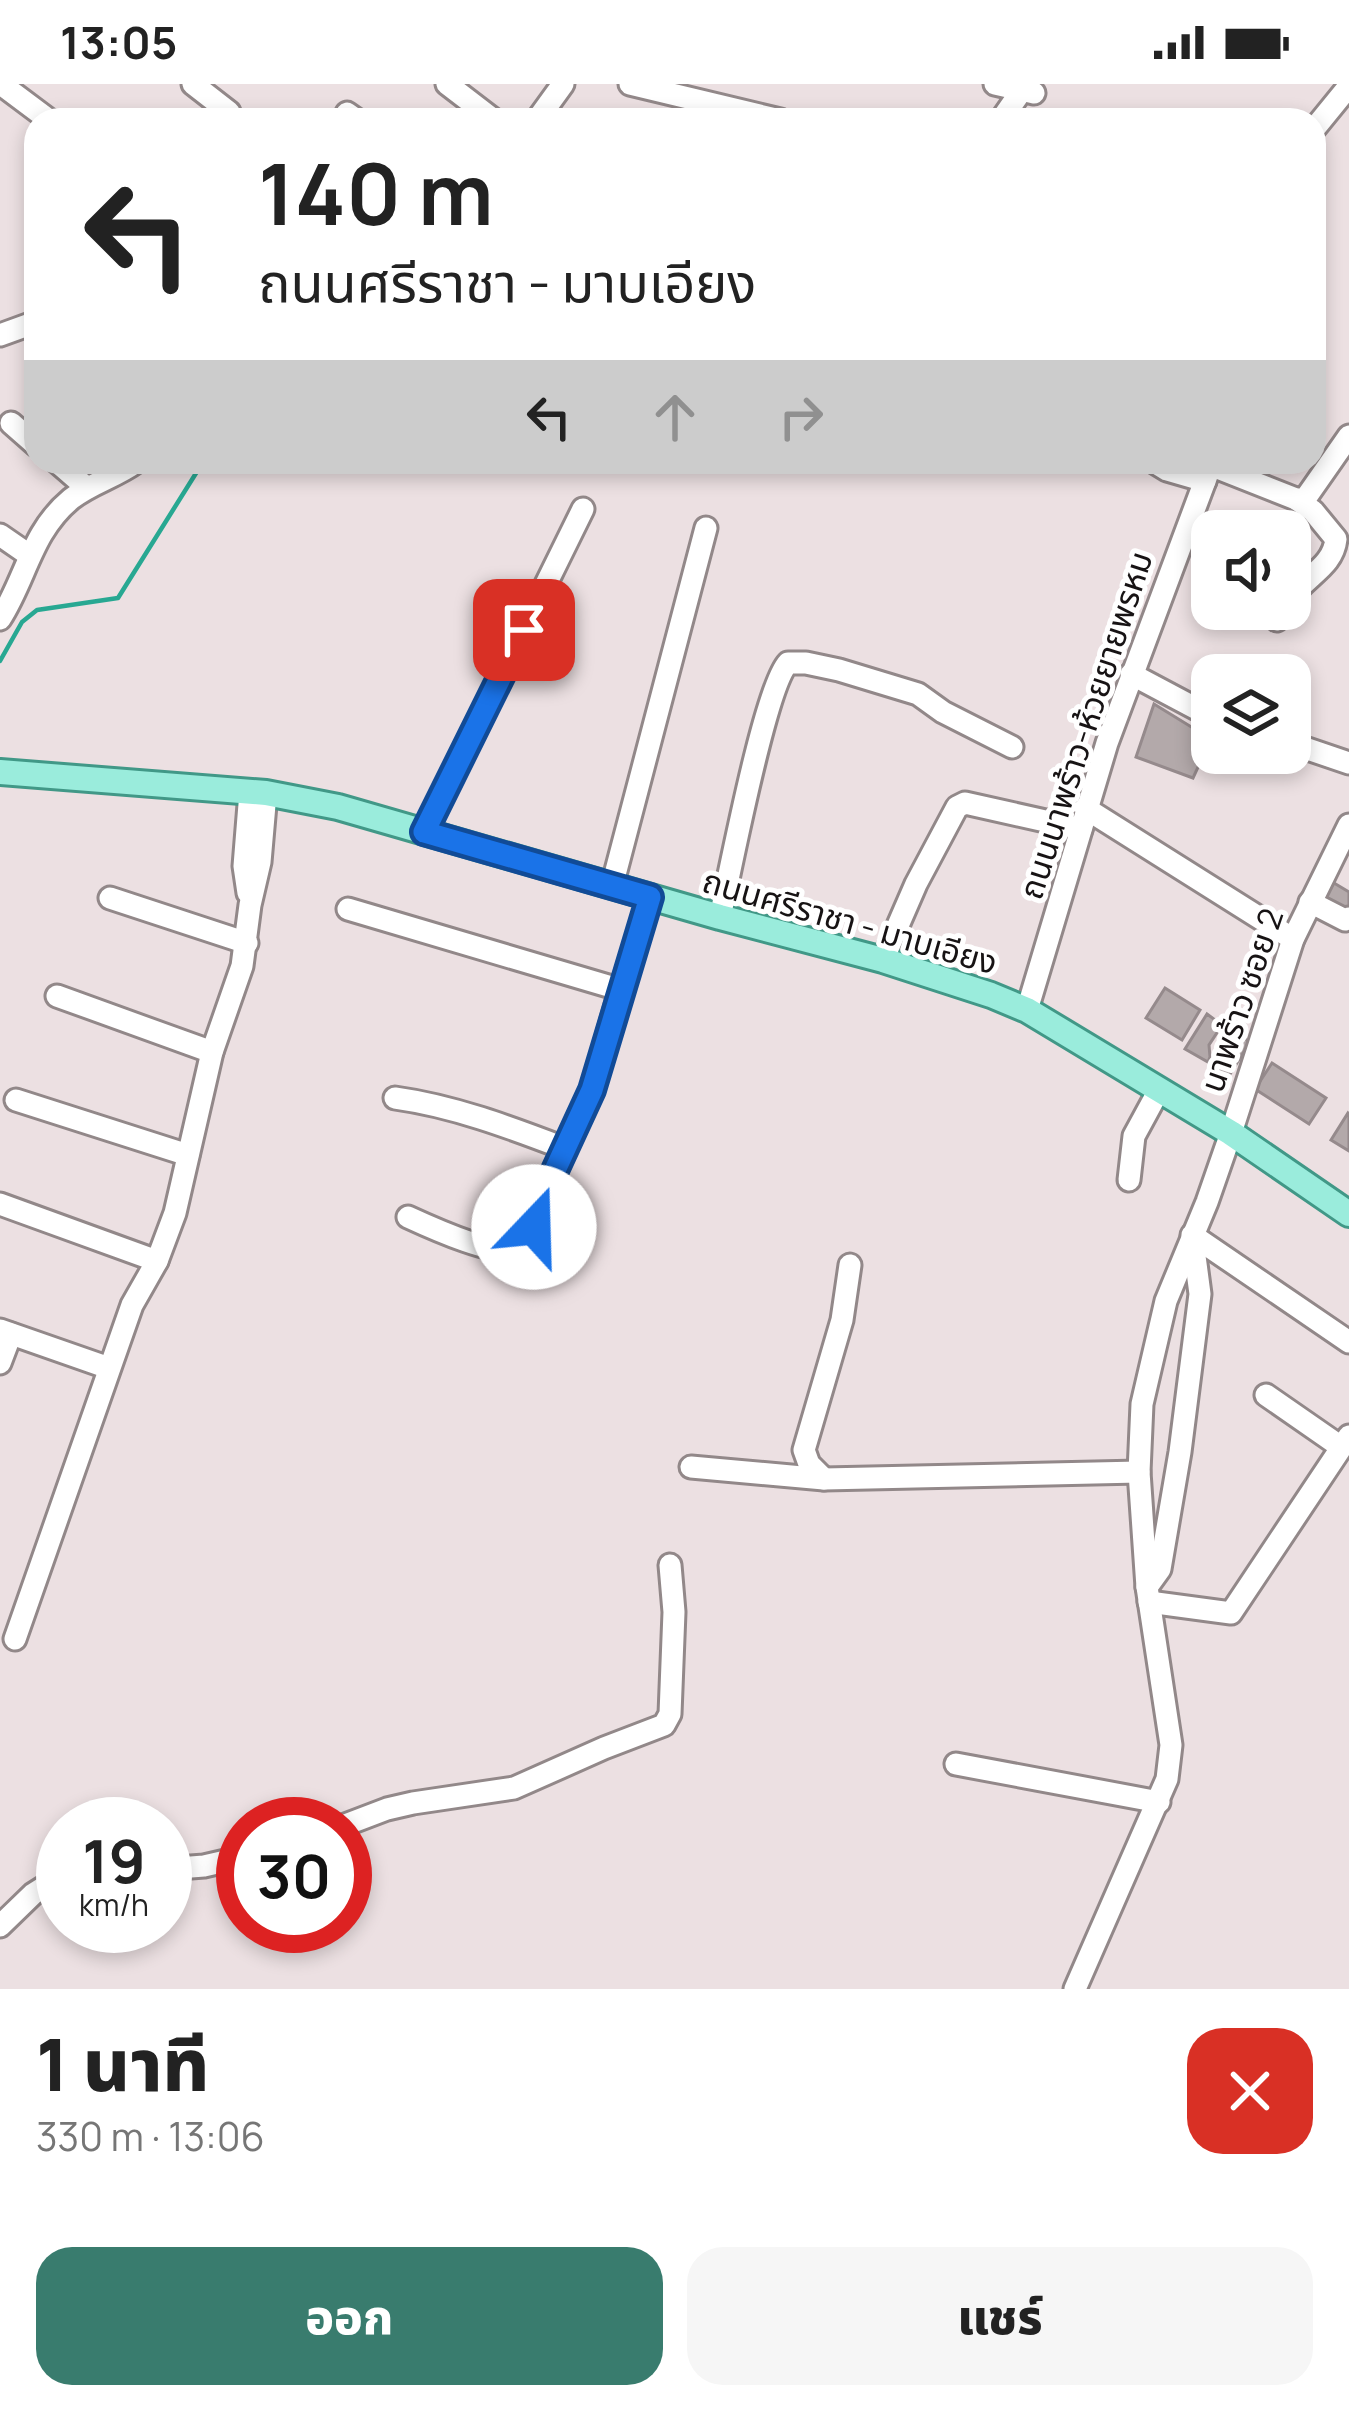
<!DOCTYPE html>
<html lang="th">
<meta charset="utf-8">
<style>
:root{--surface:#fff;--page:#f6f6f6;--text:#222;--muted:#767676;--accent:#397c6e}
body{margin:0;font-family:Manrope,"Noto Sans Thai",sans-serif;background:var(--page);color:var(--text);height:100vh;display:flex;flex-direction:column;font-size:45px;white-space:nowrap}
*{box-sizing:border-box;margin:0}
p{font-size:39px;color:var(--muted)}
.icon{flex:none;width:66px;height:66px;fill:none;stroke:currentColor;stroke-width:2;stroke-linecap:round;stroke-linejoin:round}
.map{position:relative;height:1905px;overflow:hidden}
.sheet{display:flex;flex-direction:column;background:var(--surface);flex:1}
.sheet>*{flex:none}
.top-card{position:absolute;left:24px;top:24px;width:1302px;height:366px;border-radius:36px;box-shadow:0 6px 18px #0003;background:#fff;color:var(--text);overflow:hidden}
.buttons{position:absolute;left:1191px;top:426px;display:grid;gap:24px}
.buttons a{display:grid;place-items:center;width:120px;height:120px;border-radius:24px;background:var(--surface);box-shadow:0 6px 18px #0003;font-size:60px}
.speed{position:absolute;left:36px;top:1713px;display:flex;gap:24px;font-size:60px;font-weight:700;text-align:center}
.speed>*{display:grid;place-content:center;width:156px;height:156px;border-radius:50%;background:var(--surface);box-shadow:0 6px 18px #0003;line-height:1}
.speed small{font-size:30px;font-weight:400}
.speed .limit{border:18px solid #d22;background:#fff;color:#111}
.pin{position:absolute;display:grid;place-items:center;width:102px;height:102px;color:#fff;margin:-51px;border-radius:24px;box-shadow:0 6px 18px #0006}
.me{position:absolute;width:132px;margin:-66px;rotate:21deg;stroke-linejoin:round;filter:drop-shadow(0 0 9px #0008)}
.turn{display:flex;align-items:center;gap:42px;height:252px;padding:0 36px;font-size:54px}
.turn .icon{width:156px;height:156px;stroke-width:2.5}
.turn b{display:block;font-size:84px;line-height:102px}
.lanes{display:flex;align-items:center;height:114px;padding:0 36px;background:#0003;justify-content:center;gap:60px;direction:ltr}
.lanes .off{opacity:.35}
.round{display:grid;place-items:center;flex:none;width:126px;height:126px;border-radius:36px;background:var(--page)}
.summary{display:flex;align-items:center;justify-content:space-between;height:204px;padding:0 36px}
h1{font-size:72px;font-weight:800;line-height:90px}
.cta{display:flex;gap:24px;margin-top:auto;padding:24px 36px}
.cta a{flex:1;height:138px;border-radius:36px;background:var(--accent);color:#fff;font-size:48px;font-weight:800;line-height:138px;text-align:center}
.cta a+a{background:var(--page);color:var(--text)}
.status{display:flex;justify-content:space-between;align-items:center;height:84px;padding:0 60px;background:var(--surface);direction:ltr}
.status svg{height:33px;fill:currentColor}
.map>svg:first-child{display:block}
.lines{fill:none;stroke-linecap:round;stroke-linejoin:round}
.stream{stroke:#28a892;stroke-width:4.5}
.building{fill:#b3a9aa;stroke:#958a8c;stroke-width:3}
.minor-casing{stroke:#928889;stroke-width:27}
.major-casing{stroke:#419887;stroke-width:30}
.minor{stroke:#fff;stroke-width:21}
.major{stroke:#9aecdc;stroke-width:24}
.route-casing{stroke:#114b97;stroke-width:30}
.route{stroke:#1a73e8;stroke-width:21}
.labels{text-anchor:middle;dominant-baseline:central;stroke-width:10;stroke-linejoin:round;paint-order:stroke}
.street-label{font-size:33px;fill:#171314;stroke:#fff}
</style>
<div class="status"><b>13:05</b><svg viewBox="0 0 49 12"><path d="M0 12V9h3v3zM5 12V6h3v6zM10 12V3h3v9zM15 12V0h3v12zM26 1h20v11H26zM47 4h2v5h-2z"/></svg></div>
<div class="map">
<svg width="1349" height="1905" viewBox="0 0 1349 1905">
<rect width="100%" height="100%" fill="#ece0e2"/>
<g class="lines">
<polyline class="stream" points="0,577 22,538 37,526 118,514 203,378"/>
</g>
<g class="building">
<polygon points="1154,620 1211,655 1193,694 1136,673"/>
<polygon points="1334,799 1349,808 1349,822 1343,832 1321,819"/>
<polygon points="1165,904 1200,926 1182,956 1146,934"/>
<polygon points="1207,930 1222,941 1209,961 1210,973 1208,978 1185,965"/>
<polygon points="1233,948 1250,958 1227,995 1211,985"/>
<polygon points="1272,979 1326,1014 1309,1040 1255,1005"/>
<polygon points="1348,1029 1349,1030 1349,1067 1331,1056"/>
</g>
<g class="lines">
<defs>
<g id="minor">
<polyline points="1,0 49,36"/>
<polyline points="193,0 229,28"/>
<polyline points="447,0 494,36"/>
<polyline points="630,0 780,36"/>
<polyline points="995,0 1034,9"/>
<polyline points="347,29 357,36"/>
<polyline points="537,36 563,0"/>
<polyline points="1001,36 1022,6"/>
<polyline points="1314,45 1349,2"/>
<polyline points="0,251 36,238"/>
<polyline points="11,339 36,361"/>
<polyline points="57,378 87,404"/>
<polyline points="1154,378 1167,386 1205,397"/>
<polyline points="1210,381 1296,415 1305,415 1349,352"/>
<polyline points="0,451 29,471"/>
<path d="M1290 516C1304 492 1333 484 1336 455L1313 427 1296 415"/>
<path d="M0 535C26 495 31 448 71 415 91 399 116 393 136 378"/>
<polyline points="1277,536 1284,525"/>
<polyline points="1131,590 1212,633"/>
<polyline points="1290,659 1349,679"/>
<polyline points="1085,724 1293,855"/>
<polyline points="424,748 583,425"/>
<polyline points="612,802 706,444"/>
<polyline points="248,809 244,782 250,708"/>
<polyline points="110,814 247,859"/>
<polyline points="1310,818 1345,836 1349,834"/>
<polyline points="348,825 615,904 624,896 650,813"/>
<path d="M720 833C730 789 765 603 788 579H806L839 586 918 610 943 628 1012 663"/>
<polyline points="883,876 916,800 957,723 965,719 1081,745"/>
<polyline points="57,912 212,968"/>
<polyline points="1027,926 1107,659 1212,378"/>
<path d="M395 1014C453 1022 509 1043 564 1064"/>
<polyline points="16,1016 188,1071"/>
<polyline points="1129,1096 1134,1052 1159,1006"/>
<polyline points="0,1120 157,1177"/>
<path d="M408 1133C434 1145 496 1173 521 1166L530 1152 564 1064 592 1006 622 900"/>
<polyline points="1192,1151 1349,1258"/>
<polyline points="0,1246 109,1284"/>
<polyline points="0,1279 11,1250"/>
<polyline points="1266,1311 1341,1363"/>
<polyline points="691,1383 824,1395 1139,1388"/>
<polyline points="824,1395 809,1380 804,1366 842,1236 850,1181"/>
<polyline points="1147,1503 1160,1485 1180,1368 1200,1210 1193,1157"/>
<polyline points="1149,1518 1231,1529 1349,1352"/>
<polyline points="15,1555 132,1221 157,1177 175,1129 212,968 242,882 250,821 260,778 266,709"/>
<polyline points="956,1680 1159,1718"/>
<polyline points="345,1741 387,1725 413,1719 514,1704 604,1664 664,1641 670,1630 674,1528 670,1481"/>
<polyline points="165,1785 204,1782 243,1773"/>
<polyline points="0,1842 33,1810 63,1791"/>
<polyline points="1075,1905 1167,1695 1171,1661 1147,1503 1139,1388 1142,1320 1166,1217 1207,1118 1231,1049 1293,855 1349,741"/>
</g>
<polyline id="major" points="0,688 266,709 338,723 720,833 883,876 991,911 1027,926 1231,1049 1349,1130"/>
</defs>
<use href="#minor" class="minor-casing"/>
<use href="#major" class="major-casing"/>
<use href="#minor" class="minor"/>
<use href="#major" class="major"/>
</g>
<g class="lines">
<defs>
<polyline id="route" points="524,546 424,748 650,813 592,1006 545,1108 534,1143"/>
</defs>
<use href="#route" class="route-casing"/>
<use href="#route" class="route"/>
</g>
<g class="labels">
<g class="street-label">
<text transform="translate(1085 641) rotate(-72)">ถนนนาพร้าว-ห้วยยายพรหม</text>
<text transform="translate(850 837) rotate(16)">ถนนศรีราชา - มาบเอียง</text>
<text transform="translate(1241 916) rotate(-71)">นาพร้าว ซอย 2</text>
</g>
</g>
</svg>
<div class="buttons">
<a><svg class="icon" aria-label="sound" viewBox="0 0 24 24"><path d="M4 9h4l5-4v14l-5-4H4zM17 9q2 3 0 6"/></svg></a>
<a><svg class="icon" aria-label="layers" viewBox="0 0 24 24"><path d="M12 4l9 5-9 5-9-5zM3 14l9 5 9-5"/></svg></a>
</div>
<div class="speed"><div>19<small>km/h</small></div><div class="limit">30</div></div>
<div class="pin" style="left:524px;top:546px;background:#d93025"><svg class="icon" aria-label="arrive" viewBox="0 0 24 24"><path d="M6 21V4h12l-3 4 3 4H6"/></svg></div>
<svg class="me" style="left:534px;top:1143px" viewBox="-20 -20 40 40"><circle r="19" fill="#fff"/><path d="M0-13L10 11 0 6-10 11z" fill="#1a73e8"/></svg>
<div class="top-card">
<div class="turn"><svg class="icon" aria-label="left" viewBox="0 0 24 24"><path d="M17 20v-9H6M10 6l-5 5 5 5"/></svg><div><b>140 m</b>ถนนศรีราชา - มาบเอียง</div></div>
<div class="lanes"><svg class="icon" aria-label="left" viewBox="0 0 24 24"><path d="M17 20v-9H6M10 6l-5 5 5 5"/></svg><svg class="icon off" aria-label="ahead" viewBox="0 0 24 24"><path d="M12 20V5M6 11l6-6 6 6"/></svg><svg class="icon off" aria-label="right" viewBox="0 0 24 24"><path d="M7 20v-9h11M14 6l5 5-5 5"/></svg></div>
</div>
</div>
<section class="sheet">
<div class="summary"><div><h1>1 นาที</h1><p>330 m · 13:06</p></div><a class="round" style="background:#d93025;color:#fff"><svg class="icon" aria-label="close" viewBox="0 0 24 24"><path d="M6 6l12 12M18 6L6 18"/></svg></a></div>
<div class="cta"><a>ออก</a><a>แชร์</a></div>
</section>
